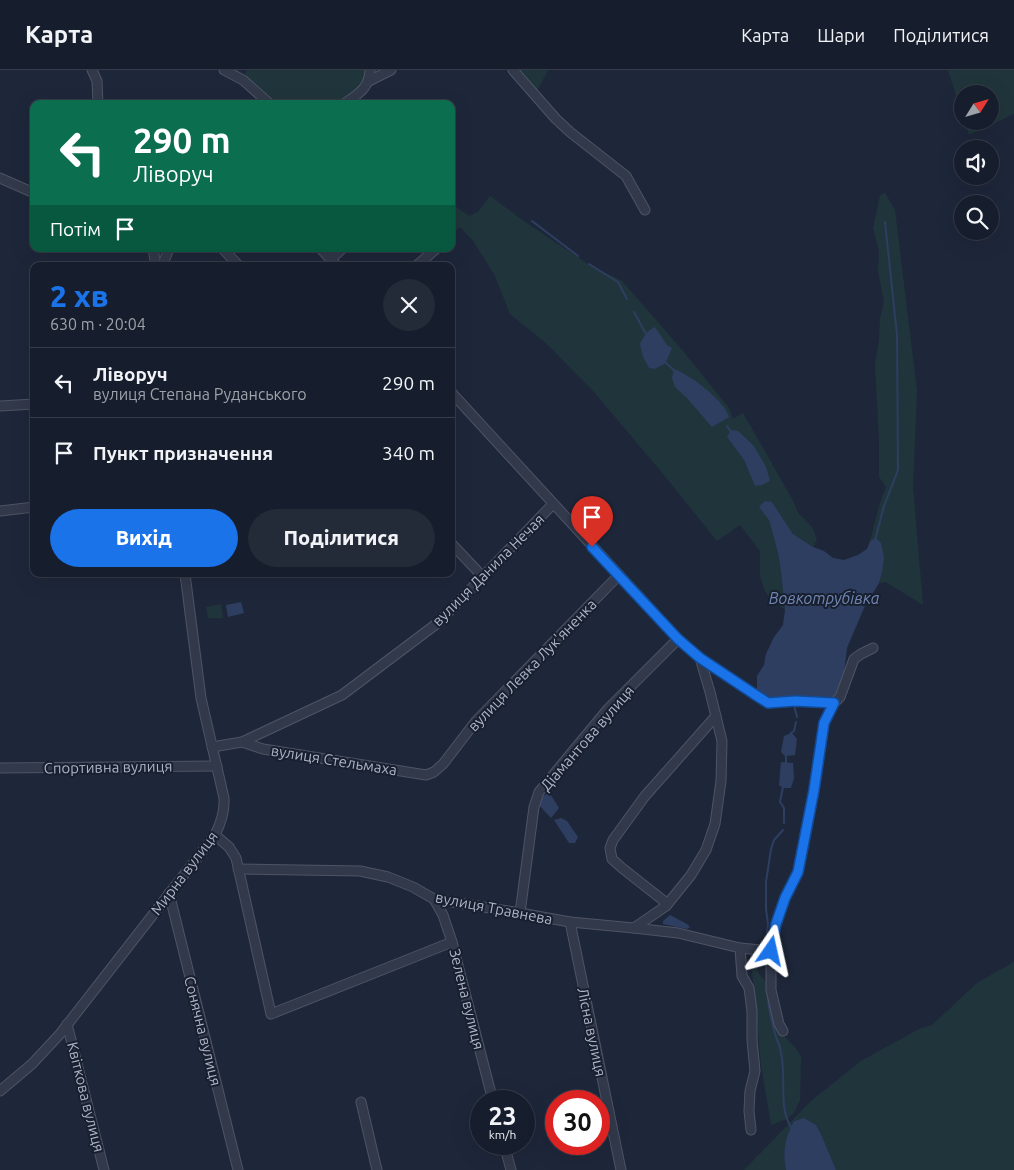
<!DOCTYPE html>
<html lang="uk">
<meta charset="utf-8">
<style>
:root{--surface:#161d2c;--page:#232a38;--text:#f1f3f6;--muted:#9ea2a9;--line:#353b48;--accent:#1a73e8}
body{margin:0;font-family:Ubuntu,sans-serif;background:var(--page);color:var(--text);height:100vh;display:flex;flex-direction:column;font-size:19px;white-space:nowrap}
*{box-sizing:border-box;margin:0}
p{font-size:16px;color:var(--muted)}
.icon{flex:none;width:28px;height:28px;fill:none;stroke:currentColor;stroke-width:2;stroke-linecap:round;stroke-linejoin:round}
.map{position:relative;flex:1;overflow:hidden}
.side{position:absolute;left:30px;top:192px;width:425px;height:315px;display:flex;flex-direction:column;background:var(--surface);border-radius:10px;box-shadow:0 5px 20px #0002,0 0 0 1px var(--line)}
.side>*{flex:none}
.hud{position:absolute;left:30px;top:30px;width:425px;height:152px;border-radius:10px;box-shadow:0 5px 20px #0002,0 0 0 1px var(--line);background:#0b6e4f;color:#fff;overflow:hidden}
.needle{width:32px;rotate:53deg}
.controls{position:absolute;left:954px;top:15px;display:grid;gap:10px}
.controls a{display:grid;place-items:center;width:45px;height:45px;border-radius:50%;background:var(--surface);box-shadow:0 5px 20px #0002,0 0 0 1px var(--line);font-size:25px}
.speed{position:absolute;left:470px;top:1020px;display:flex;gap:10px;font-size:25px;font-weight:700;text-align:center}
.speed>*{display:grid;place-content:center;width:65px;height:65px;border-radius:50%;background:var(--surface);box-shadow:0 5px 20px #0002,0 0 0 1px var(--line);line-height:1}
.speed small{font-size:12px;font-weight:400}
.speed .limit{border:8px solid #d22;background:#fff;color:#111}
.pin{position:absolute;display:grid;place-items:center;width:42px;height:42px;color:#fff;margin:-51px -21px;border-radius:50% 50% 50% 0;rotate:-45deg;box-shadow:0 0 5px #0007}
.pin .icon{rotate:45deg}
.me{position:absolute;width:55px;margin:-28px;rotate:11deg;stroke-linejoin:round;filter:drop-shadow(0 0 4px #0008)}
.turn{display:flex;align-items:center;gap:18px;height:105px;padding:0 20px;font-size:22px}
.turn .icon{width:65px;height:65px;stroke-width:2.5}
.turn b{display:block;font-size:35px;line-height:42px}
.then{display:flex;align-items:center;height:48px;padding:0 20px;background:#0003;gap:10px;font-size:19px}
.round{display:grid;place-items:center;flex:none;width:52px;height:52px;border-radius:26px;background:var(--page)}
.overview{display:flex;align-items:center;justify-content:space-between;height:85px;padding:0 20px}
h1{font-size:30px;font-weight:800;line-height:38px;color:var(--accent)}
.primary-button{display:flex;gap:10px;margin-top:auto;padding:10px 20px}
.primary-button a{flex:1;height:58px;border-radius:30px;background:var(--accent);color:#fff;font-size:20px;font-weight:800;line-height:58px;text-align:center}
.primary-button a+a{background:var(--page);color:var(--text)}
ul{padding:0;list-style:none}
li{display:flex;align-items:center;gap:15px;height:70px;padding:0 20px;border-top:1px solid var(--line)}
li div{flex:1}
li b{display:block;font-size:19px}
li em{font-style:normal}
header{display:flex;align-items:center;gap:30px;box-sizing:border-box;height:70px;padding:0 25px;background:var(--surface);border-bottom:1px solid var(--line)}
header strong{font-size:24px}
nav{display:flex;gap:28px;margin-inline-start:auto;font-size:18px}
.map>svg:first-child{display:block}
.green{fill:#20353b;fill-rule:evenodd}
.water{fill:#2e3e61}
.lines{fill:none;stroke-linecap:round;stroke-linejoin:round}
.stream{stroke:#2e3e61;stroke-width:2}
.minor-casing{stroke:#4d5465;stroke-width:11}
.minor{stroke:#32394a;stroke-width:9}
.route-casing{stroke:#114b97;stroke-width:12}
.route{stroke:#1a73e8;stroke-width:9}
.labels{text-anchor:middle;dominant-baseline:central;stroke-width:4;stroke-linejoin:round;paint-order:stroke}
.street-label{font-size:15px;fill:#acb4c7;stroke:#181f2f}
.water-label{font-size:16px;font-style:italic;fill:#7186b2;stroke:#181f2f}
</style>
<header>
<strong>Карта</strong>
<nav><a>Карта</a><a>Шари</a><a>Поділитися</a></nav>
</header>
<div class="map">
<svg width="1014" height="1100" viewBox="0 0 1014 1100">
<rect width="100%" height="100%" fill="#1e273a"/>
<g class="green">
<polygon points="247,0 367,0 363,15 340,34 279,34 245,6"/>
<polygon points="511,0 548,0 534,27"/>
<polygon points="948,0 1014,0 1014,44 969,65 965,51 990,51 990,24 962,24 962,44"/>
<polygon points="885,123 895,140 917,321 913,417 923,535 886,512 879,513 882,502 870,471 879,436 886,417 879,407 879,369 875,294 879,271 880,249 884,231 878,201 879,180 873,158 880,126"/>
<path d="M490 126 528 154 591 196 622 211 683 281 729 338 733 349 743 343 792 429 799 444 812 457 817 469 813 477 793 464 772 432 769 450 778 483 781 502 785 540 771 530 765 521 760 506V481L740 455 717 471 664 405 594 322 546 273 510 244 495 206 474 172 460 157 456 160 451 155V133L469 146 478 142ZM672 278 666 293 655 299 649 298 643 287ZM686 327 729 347 712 356ZM727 367 770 411 755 416 744 390Z"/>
<polygon points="221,534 223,548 208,548 206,537"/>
<polygon points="755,892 759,904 768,914 778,959 784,966 794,976 801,986 800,1030 794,1043 787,1049 771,1055 761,995 758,962 756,932 751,895"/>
<path d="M1014 892V1100H836L821 1064 816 1055 804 1048 794 1051C785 1067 782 1082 786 1100H744L811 1031 861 991 919 959 932 955 977 913Z"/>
</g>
<g class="water">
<path d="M655 257 667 275 672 278 666 293 655 299 649 298 643 287 640 274C644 266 647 261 655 257Z"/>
<path d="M674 299C690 305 724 330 729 347L712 357 686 327 675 317 672 308Z"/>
<polygon points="731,360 738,361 754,376 766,397 770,411 762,415 755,416 744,390 727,367"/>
<polygon points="765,431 772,432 793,464 813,477 824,481 833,488 844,490 858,485 867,479 870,471 876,468 881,473 884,488 882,502 879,513 864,538 847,578 843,612 834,629 772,629 760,623 757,619 757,606 764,595 766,584 774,567 783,555 785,540 781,502 778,483 769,450 759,437"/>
<polygon points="241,532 244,543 228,547 226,535"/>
<polygon points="791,663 793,664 797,669 795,685 785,686 781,682 784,666"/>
<polygon points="781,692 793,693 794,708 791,718 783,718 779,715"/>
<polygon points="549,722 559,738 551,748 539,735 539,729"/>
<polygon points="561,748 567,751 578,767 575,773 569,773 554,750"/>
<polygon points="670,845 687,854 690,857 687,859 663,854 663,851"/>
<path d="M804 1048 816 1055 821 1064 836 1100H786C782 1082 785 1067 794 1051Z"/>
</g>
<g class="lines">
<g class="stream">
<polyline points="532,151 578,186"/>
<polyline points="589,194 618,212 627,229"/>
<polyline points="634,242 646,264"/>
<polyline points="666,293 675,301"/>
<polyline points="727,356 731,362"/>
<polyline points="875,470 884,436 898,400 897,265 885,152"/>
<polyline points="794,635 797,647"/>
<polyline points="791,665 791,663 794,661 796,652"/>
<polyline points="786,685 786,695"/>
<polyline points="783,717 780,732 784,738 784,753"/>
<polyline points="765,877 768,854 766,839 766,812 771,779 774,770 783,760"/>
<polyline points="765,883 767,898"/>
<path d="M768 925C768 940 772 953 776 967 777 970 779 974 780 978 782 986 783 996 783 1004 784 1022 781 1041 791 1057"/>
</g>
<defs>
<g id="minor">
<polyline points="92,0 97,11 98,34"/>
<polyline points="224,0 243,10 270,34"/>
<polyline points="513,0 556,49 570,62 626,106 645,140"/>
<polyline points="369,11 391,0"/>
<path d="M344 34C358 24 369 19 370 0"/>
<polyline points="0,108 34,123"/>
<polyline points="153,179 156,196"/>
<polyline points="223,179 239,196"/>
<polyline points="321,179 337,196"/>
<polyline points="331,189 342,179"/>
<polyline points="162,196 169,179"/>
<polyline points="416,196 436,179"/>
<polyline points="451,322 619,505 678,569 700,588 768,633 795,631 834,633"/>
<polyline points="0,336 34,334"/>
<polyline points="0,441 34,437"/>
<polyline points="451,473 483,507"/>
<polyline points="242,672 263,679 426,705 434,702 443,694 476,651 619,505"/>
<polyline points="212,677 242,672 342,625 439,552 553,434"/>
<polyline points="0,698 217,696"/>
<polyline points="215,765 229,777 236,788 271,944 452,872"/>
<polyline points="238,799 360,801 388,807 413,817 434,829 520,843 570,852 634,858 678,863 740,878 771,881"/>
<polyline points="169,823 238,1100"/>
<polyline points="434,829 443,845 452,872 493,1031"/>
<polyline points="666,836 664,831 622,798 612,789 610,778 613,770 645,726 716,646"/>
<polyline points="520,843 534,737 539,722 607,640 678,569"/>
<polyline points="570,852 621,1100"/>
<polyline points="634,858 666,836 691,805 706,780 715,754 721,711 722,671 710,622 700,588"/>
<polyline points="740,878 742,906 749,918 752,941 752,970 755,1001 750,1021 749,1041 751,1060"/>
<polyline points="67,954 104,1100"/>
<polyline points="783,961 779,954 771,920 771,881 776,854 785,828 798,802 814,720 824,653 834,633 840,627 854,589 861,584 873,578"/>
<path d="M0 1021 32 994 60 964 215 765C221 753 225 742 224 728L201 628 185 504"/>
<polyline points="361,1032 377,1100"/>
<polyline points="504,1074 511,1100"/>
</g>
</defs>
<use href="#minor" class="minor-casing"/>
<use href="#minor" class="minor"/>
</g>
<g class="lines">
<defs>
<polyline id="route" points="592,477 678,569 700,588 757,626 768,633 795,631 834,633 824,653 814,720 798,802 785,828 776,854 771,881"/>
</defs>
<use href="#route" class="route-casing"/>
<use href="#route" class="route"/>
</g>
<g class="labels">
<g class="street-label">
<text transform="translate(488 500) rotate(-45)">вулиця Данила Нечая</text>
<text transform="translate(532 595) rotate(-46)">вулиця Левка Лук'яненка</text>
<text transform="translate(587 668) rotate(-49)">Діамантова вулиця</text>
<text transform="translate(334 690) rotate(9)">вулиця Стельмаха</text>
<text transform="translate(108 697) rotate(-1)">Спортивна вулиця</text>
<text transform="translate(184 803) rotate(-53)">Мирна вулиця</text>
<text transform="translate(494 838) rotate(11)">вулиця Травнева</text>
<text transform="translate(467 929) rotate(76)">Зелена вулиця</text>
<text transform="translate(203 961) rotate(76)">Сонячна вулиця</text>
<text transform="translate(592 962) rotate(78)">Лісна вулиця</text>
<text transform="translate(86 1027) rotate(76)">Квіткова вулиця</text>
</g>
<g class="water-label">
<text x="824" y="528">Вовкотрубівка</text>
</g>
</g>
</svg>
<div class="controls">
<a><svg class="needle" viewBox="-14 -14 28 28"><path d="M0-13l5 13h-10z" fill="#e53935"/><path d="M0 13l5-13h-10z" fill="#9ea2a9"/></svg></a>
<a><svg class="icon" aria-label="sound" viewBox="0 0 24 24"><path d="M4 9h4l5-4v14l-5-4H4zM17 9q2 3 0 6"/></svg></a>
<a><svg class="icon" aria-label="search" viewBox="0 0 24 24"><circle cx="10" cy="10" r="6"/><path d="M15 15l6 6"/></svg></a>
</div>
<div class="speed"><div>23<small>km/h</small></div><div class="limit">30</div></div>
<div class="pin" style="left:592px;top:477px;background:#d93025"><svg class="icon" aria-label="arrive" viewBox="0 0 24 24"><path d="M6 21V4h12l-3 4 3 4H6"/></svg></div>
<svg class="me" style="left:771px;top:881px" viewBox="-20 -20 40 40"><path d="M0-17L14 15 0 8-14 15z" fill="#1a73e8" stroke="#fff" stroke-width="4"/></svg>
<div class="hud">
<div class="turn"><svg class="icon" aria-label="left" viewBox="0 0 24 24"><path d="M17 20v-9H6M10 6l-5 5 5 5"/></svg><div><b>290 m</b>Ліворуч</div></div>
<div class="then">Потім<svg class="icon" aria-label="arrive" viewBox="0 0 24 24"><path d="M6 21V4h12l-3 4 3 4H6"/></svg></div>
</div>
<section class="side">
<div class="overview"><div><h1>2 хв</h1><p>630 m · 20:04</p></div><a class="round"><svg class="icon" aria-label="close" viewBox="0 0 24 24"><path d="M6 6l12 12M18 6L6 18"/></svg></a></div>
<ul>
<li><svg class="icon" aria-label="left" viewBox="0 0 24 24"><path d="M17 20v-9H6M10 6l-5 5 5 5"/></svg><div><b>Ліворуч</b><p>вулиця Степана Руданського</p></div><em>290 m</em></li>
<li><svg class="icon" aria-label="arrive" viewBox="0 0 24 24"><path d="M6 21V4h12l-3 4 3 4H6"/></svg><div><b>Пункт призначення</b></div><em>340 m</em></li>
</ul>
<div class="primary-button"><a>Вихід</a><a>Поділитися</a></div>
</section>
</div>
